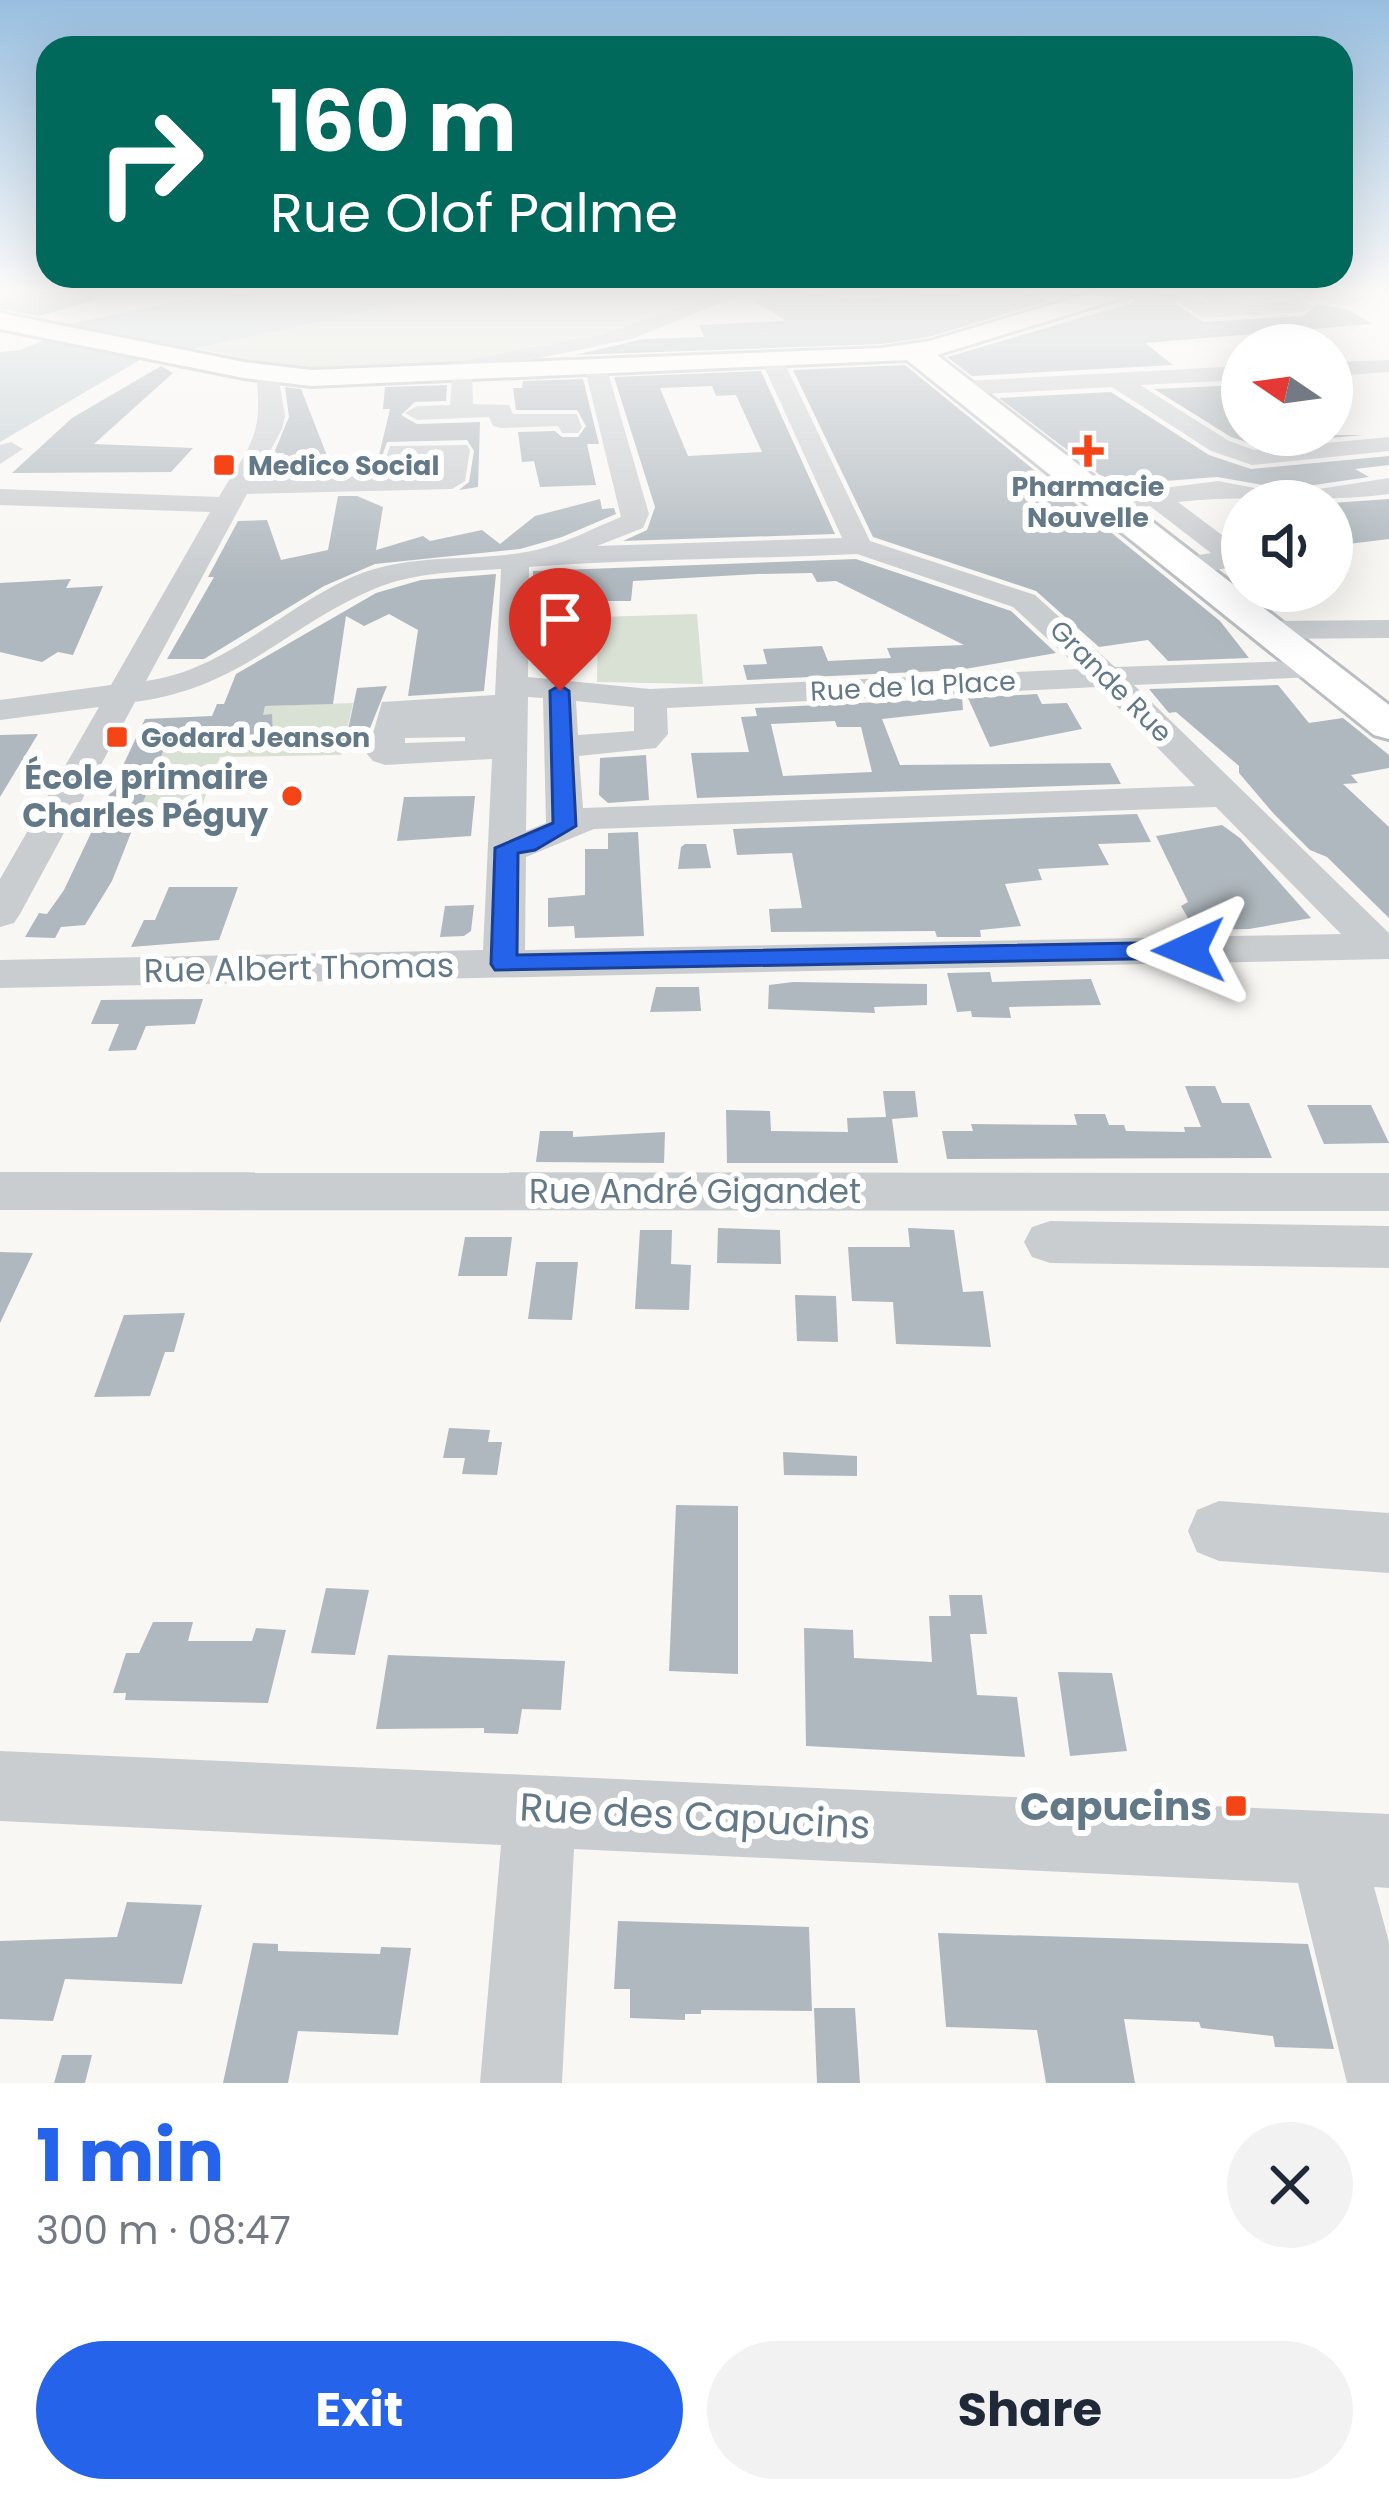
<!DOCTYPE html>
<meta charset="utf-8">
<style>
:root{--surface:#fff;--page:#f2f2f3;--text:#1f2937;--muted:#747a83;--accent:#2563eb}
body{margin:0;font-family:Poppins,sans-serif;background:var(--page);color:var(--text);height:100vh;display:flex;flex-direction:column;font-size:45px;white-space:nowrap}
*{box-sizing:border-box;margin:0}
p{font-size:39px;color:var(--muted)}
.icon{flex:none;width:66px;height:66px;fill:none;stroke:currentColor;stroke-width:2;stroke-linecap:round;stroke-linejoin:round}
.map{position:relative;height:2083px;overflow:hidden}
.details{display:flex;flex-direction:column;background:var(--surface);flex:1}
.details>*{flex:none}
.top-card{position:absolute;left:36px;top:36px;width:1317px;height:252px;border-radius:36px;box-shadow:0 12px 48px #0002;background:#00695c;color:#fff;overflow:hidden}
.needle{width:78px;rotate:283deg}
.controls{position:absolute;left:1221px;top:324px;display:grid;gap:24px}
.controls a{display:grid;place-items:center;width:132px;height:132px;border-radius:50%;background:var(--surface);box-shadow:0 12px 48px #0002;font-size:60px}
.pin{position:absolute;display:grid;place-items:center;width:102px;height:102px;color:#fff;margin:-123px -51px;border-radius:50% 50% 50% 0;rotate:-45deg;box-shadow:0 0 12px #0007}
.pin .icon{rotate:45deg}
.me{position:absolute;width:132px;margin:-66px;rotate:269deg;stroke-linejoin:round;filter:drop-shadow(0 0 9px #0008)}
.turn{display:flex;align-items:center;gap:42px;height:252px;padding:0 36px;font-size:54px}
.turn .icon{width:156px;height:156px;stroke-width:2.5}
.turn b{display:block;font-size:84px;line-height:102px}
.round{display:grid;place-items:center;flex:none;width:126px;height:126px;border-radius:63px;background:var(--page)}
.overview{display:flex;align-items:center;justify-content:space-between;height:204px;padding:0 36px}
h1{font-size:72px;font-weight:700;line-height:90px;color:var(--accent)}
.cta{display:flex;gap:24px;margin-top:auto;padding:24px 36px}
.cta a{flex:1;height:138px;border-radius:72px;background:var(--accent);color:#fff;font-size:48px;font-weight:700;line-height:138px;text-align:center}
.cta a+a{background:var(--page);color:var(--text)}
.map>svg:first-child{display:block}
.green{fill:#d9e0d4}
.water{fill:#c1cdd2}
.building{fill:#afb8be;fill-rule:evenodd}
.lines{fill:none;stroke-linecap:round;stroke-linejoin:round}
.major-casing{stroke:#babec2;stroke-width:6}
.minor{fill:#cacdd0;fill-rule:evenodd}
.major{fill:#fff;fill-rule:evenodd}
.route{fill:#2563eb;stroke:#184099;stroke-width:3}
.poi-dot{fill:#f54416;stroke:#fff;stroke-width:4.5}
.labels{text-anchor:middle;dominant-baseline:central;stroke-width:12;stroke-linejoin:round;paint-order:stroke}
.far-poi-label{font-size:27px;font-weight:bold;fill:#637988;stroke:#fff;text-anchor:start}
.far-street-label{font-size:27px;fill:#637988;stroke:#fff}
.poi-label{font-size:33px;font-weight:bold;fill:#637988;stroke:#fff;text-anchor:end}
.street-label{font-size:33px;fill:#637988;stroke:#fff}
.near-poi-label{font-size:39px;font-weight:bold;fill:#637988;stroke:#fff;text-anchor:end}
.near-street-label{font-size:39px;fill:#637988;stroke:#fff}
</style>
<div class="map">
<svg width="1389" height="2083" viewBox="0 0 1389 2083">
<rect width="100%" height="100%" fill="#f8f7f4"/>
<g class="green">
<path d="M462 290H737C598 351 434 381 282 367 251 364 224 351 193 349Z"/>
<polygon points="697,614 703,684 597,682 598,617"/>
<polygon points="353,703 341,755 220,757 198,816 137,817 166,744 255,737 265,706"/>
</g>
<polygon class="water" points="272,290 463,290 193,349 162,347 0,442 0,352 20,350 72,329 68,324 181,301"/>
<g class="building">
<polygon points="0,290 94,290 95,300 39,316 0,309"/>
<polygon points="778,290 852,299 1016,290 1049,301 929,337 882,344 575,355 643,339 704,337 699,325 786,321 755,302"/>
<polygon points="1184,293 1174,303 1203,322 1303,316 1317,304 1347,309 1373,324 1145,343 1173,365 972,376 947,357 1132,303 1136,297"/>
<polygon points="905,365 1220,621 1249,658 1168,661 1148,640 1099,647 1036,591 873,537 793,370"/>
<polygon points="161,366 173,373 94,444 193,448 171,472 12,473 72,418"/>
<path d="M761 371 835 534 623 541 647 530 655 507 614 377ZM712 386 716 396 736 395 762 452 688 456 660 388Z"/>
<polygon points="583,379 599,444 587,444 596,485 540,487 534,461 522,462 518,432 555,431 562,437 578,437 586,426 577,410 516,410 513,388 522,388 523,381"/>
<polygon points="447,385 446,401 415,402 401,415 417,424 480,422 478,487 459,490 469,482 474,451 467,440 387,442 377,471 278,468 284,453 274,453 289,417 285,387 301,389 326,453 323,466 377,464 390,409 383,409 385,387"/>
<polygon points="1242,385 1242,435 1363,435 1255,445 1231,437 1154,389"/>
<polygon points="1111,392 1209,455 1251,469 1389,456 1389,465 1355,469 1369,477 1307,486 1301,482 1269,486 1217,477 1113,485 999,398"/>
<polygon points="338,496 357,496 383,507 376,550 423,536 430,541 482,530 500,544 535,516 600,499 602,509 614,508 616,514 562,537 520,549 375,564 324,586 204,659 167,659 214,577 208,577 238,521 267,520 281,560 328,550"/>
<polygon points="1389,499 1389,539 1332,546 1332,503"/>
<polygon points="856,559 1011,611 1056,653 959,670 747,680 743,665 767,664 763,649 822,646 828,661 891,658 887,648 964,645 836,581 817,582 812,573 757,574 633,581 631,601 577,601 578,668 542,670 543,629 533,629 533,571"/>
<polygon points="496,574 484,691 408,696 418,630 389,614 364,626 346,616 333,704 265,706 263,715 272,714 273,736 166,744 112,881 85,925 61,927 55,938 25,937 39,913 47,914 64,890 145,719 212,716 217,704 224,704 236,674 376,593 421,580"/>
<polygon points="71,579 66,588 103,586 73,655 58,652 42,662 0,652 0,583"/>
<polygon points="1278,685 1309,723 1343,718 1389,755 1389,768 1351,775 1358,783 1343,784 1389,827 1389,918 1327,857 1310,850 1274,814 1239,773 1239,766 1176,712 1169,713 1149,689"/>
<polygon points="387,686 368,733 347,734 357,688"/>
<polygon points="1037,694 1042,704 1067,703 1082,729 990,747 968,698"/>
<path d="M962 698 963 710 882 719 900 765 1110 763 1121 784 697 798 691 753 749 752 741 717 757 716 755 708ZM835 721 837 727H861L872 772 783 776 771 724Z"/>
<polygon points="38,734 0,797 0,735"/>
<polygon points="646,755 649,800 608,803 599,795 600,758"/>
<polygon points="475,796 471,836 397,841 404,797"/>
<polygon points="1137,814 1151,842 1098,844 1109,865 1038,869 1042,880 1005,884 1021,926 980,930 981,937 937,937 935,931 771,932 769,909 802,908 792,853 737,855 733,829"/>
<polygon points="1222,825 1240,838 1311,918 1249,929 1195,930 1181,906 1188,902 1156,836"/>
<polygon points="638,832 644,936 575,938 574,926 548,927 548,898 585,895 585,849 608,849 608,833"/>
<polygon points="685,844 706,844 711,868 678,869 681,847"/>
<polygon points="169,887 238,887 219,940 131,947 144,920 155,920"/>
<polygon points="474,905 471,931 464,936 440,937 445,906"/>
<polygon points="990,972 992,982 1091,979 1101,1005 1009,1007 1011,1018 972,1017 971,1011 957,1012 947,973"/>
<polygon points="793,982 927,984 927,1005 874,1007 875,1013 768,1009 769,985"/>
<polygon points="656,987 699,987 701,1011 650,1012"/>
<polygon points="203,999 195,1024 146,1026 136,1050 108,1051 119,1024 91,1024 101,1000"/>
<polygon points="1185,1086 1215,1086 1222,1103 1249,1103 1272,1158 947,1159 942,1131 973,1131 971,1124 1077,1125 1074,1114 1105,1114 1109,1125 1124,1125 1126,1131 1185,1132 1184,1127 1201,1127"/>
<polygon points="883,1091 915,1091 918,1117 892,1119 898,1163 727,1163 726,1110 770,1111 771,1131 848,1132 847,1118 886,1117"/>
<polygon points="1307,1105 1371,1105 1389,1143 1324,1144"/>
<polygon points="540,1131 573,1131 573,1137 665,1132 664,1163 536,1162"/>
<polygon points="718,1228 780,1230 781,1264 717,1263"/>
<polygon points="908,1228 954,1230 963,1292 983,1291 991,1347 896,1344 893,1302 852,1301 848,1247 910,1247"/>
<polygon points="640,1230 672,1230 671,1264 691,1265 689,1310 635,1309"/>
<polygon points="465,1237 512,1237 507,1276 458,1276"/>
<polygon points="0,1252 33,1253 0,1323"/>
<polygon points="536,1262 578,1262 572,1320 528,1319"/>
<polygon points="795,1295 836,1296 838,1342 797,1341"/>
<polygon points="185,1313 174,1352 165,1352 150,1396 94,1397 124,1315"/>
<polygon points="449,1428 490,1430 488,1442 502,1442 497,1475 462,1474 465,1458 443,1458"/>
<polygon points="783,1452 857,1456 857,1476 784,1475"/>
<polygon points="676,1505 738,1506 738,1674 669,1671"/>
<polygon points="326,1588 369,1590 355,1655 311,1653"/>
<polygon points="949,1595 982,1595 987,1634 970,1634 977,1695 1017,1697 1025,1757 806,1746 804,1628 853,1630 854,1658 932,1662 929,1616 951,1616"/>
<polygon points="153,1622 193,1622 188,1641 252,1641 256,1628 286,1630 268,1703 125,1700 126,1693 113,1693 126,1653 139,1653"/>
<polygon points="388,1655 565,1661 561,1710 522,1709 518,1734 484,1733 484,1728 376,1729"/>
<polygon points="1058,1672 1112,1673 1127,1751 1070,1756"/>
<polygon points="127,1902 202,1905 182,1984 65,1979 53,2021 0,2019 0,1941 117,1937"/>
<polygon points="618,1921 809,1927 812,2011 701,2010 701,2014 685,2014 685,2020 630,2018 630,1989 614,1989"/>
<polygon points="938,1933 1308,1944 1334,2049 1275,2047 1273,2036 1201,2028 1199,2022 1124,2019 1135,2083 1046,2083 1037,2030 946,2027"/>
<polygon points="253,1943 278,1944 278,1951 380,1954 381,1947 411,1948 398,2035 298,2031 288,2083 223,2083"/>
<polygon points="814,2008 855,2008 860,2083 817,2083"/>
<polygon points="62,2055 92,2055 85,2083 54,2083"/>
</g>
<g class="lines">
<defs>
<polygon id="major" points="1100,290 1136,290 1132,295 937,355 1389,705 1389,739 1374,735 907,360 311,386 244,378 0,329 0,313 244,362 311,370 882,348 930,341"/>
</defs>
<use href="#major" class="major-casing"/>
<g class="minor">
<polygon points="729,290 753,290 632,339 472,372 473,404 509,405 513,414 577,414 582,428 578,433 562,433 558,426 501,428 493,426 489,417 417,420 405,413 417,406 450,405 452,380 437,380 434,375 453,363 600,335"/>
<path d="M1195 290C1219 289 1223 301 1242 304 1265 307 1293 293 1313 306L1303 312 1203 318 1178 302 1188 296 1215 305Z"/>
<path d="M1303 290 1354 292 1364 298C1345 311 1319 304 1303 290Z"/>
<path d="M773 356 784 362 870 541 1035 595 1115 667 1326 660 1331 667 1315 677 1134 685 1389 933V959L0 988V960L483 950 492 759 385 765 373 761 367 754 382 702 495 695 501 569C458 572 414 572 374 589 283 628 243 687 135 702L20 914 14 923 0 927V879L99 707 0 720V700L111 685 210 512 0 505V489L219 497C249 446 264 438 256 374L267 367 278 374 285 416 282 429 255 479 380 475 390 446 467 445 470 450 465 481 452 489 247 494 146 681C224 671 282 608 352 577 417 549 481 565 544 548 570 541 596 527 621 517L585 369 596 362 607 369 649 514 643 528 597 546 842 538 762 362ZM410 458H444L441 474H406ZM857 554 1013 607 1080 669 650 689 528 677 529 567C637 559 748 559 857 554ZM1098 687 1195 786 583 808 579 756 656 748 668 734 667 708ZM528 697 543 698 546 823 526 831ZM576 701 634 707V731L578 735ZM465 737V741L405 743V738ZM1216 807 1341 934 525 950 526 857 594 829Z"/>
<polygon points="1389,360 1389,372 1332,376 1332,362"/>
<polygon points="1242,366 1242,380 1140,385 1229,441 1254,450 1389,437 1389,451 1252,465 1211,451 1112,387 965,395 954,388 965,381"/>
<polygon points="11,442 23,449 0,464 0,445"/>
<path d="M1389 478V494C1319 504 1249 493 1178 502L1242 550V566L1186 574 1172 565 1176 559 1211 553 1150 506 1109 511 1096 503 1109 495 1218 481 1287 494Z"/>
<polygon points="1389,620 1389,638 1269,639 1254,630 1269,621"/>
<polygon points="0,1172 1389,1173 1389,1211 0,1210"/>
<polygon points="1050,1221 1389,1226 1389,1268 1050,1263 1032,1257 1024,1242 1032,1227"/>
<polygon points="1219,1501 1389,1513 1389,1573 1219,1561 1197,1552 1188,1531 1197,1510"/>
<polygon points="0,1751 1389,1814 1389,1888 1374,1887 1389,1942 1389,2083 1347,2083 1298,1883 574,1849 562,2083 480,2083 501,1845 0,1821"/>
</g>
<use href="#major" class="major"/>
</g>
<linearGradient id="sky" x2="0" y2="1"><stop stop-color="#98bedf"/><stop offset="0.5" stop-color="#fcfbfa"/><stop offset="1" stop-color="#fcfbfa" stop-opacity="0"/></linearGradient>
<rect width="1389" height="581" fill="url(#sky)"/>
<polygon class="route" points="560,685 569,691 576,826 535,850 518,853 517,955 1189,942 1201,950 1189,958 495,970 491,964 495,848 553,823 550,691"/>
<g class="poi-dot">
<path d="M1082 433h12v12h12v12h-12v12h-12v-12h-12v-12h12z"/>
<rect x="212" y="453" width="24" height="24" rx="6"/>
<rect x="105" y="725" width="24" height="24" rx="6"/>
<circle cx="292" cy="796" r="12"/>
<rect x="1224" y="1794" width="24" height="24" rx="6"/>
</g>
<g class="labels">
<g class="far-poi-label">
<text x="248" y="465">Medico Social</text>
<text x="1088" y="486" text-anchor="middle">Pharmacie<tspan x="1088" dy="31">Nouvelle</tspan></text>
<text x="141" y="737">Godard Jeanson</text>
</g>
<g class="far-street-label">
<text transform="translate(1111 681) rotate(45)">Grande Rue</text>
<text transform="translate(913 686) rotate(-3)">Rue de la Place</text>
</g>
<g class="poi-label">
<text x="268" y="777">École primaire<tspan x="268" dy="38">Charles Péguy</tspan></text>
</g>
<g class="street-label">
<text transform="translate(299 968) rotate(-1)">Rue Albert Thomas</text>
<text x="695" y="1191">Rue André Gigandet</text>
</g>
<g class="near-poi-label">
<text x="1212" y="1806">Capucins</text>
</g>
<g class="near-street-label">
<text transform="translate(695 1816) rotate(3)">Rue des Capucins</text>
</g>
</g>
</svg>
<div class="controls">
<a><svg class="needle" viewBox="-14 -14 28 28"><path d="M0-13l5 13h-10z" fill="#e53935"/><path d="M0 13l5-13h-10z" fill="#747a83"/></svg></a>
<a><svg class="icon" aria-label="sound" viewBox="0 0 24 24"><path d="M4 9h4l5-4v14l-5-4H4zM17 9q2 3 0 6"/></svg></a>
</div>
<div class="pin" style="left:560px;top:691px;background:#d93025"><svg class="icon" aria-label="arrive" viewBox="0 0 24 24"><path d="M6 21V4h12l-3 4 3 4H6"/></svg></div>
<svg class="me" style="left:1189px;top:950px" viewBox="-20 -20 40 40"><path d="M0-17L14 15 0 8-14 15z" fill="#2563eb" stroke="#fff" stroke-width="4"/></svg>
<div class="top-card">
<div class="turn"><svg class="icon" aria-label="right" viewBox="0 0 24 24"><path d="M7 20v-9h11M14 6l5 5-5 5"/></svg><div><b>160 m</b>Rue Olof Palme</div></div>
</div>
</div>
<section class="details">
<div class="overview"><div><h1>1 min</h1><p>300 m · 08:47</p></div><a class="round"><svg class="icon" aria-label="close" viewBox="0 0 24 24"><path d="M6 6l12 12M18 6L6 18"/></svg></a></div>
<div class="cta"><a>Exit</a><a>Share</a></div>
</section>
